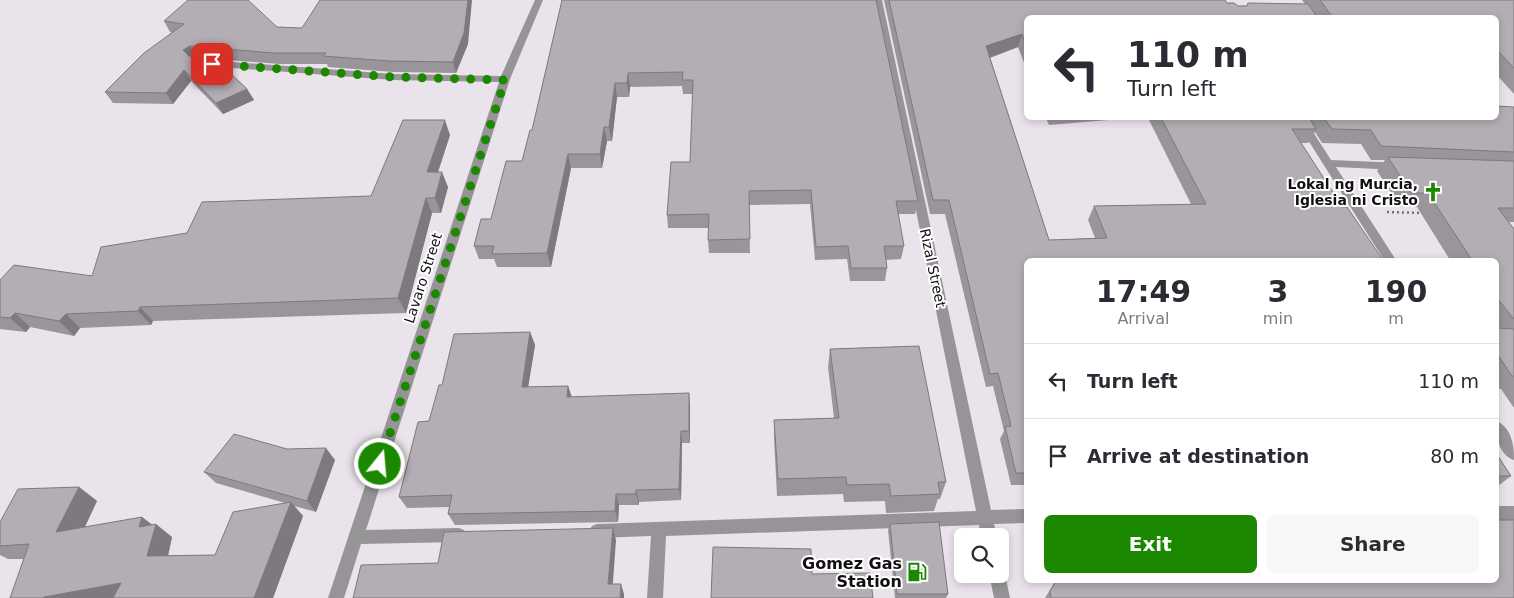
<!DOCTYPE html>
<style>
:root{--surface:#fff;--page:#f7f7f7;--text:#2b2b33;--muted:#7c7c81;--line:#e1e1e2;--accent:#1c8800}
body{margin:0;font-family:"DejaVu Sans",sans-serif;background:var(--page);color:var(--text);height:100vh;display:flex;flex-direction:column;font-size:19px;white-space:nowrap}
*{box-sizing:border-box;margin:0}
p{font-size:16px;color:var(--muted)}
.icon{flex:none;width:28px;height:28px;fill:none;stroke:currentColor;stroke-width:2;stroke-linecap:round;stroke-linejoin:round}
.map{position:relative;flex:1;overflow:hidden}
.drawer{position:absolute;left:1024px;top:258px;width:475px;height:325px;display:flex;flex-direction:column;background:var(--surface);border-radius:8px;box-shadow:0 2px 8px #0003}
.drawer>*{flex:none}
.top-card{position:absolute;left:1024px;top:15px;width:475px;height:105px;border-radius:8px;box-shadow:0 2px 8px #0003;background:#fff;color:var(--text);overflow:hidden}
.buttons{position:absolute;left:954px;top:528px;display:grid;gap:10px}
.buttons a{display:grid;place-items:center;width:55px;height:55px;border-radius:8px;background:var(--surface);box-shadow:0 2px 8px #0003;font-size:25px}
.pin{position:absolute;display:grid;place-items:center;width:42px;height:42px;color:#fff;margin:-21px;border-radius:10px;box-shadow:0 2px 8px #0006}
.me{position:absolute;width:55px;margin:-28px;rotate:17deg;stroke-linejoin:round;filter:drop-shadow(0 0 4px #0008)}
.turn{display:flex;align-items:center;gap:18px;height:105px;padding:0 20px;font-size:22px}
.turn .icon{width:65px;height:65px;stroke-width:2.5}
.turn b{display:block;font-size:35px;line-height:42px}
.eta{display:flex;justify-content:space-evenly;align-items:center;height:85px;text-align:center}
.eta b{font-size:30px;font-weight:700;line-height:35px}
.action{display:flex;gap:10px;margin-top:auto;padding:10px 20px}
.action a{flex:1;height:58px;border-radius:8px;background:var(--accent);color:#fff;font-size:20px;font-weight:700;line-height:58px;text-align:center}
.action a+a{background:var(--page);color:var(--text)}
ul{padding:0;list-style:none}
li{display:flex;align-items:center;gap:15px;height:75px;padding:0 20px;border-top:1px solid var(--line)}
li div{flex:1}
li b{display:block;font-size:19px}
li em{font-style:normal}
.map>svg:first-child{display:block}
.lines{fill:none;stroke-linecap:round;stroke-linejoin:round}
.path{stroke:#757075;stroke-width:2.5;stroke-dasharray:2 3;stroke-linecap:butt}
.minor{fill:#979497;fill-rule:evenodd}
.wall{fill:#9a959b}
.shaded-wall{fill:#7d797e}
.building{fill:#b3adb4;stroke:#7d797e}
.route{stroke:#1c8800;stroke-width:9;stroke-dasharray:0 16.2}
.labels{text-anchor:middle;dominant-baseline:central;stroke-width:4;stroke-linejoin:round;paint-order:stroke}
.poi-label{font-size:14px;font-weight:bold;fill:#120f12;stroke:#fff;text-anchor:end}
.street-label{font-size:14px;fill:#120f12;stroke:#fff}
.near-poi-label{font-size:16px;font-weight:bold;fill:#120f12;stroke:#fff;text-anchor:end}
</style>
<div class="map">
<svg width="1514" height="598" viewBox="0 0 1514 598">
<rect width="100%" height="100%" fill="#eae3eb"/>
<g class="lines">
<polyline class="path" points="1387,212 1423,213"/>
<g class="minor">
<polygon points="535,0 543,0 510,79 366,530 459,528 464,530 467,535 464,540 459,542 361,544 344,598 328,598 499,82 393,80 206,66 201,63 206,60 393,74 501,76"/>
<polygon points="874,0 882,0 991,510 1026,509 1026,523 994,524 997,536 981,536 979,525 666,536 663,598 647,598 651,536 597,538 592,536 589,531 592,526 597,524 976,511"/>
<polygon points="1294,118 1304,118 1331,160 1402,163 1403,166 1402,169 1398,170 1336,167 1396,260 1384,260"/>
<path d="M1496 421C1512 427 1514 446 1514 460 1498 455 1496 435 1496 421Z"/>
<rect x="1496" y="506" width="18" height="14"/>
<polygon points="1000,567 1005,574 1010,598 994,598 989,574 1000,574"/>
</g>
</g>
<g class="wall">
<polygon points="562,0 918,201 915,214 898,214 904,246 901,259 886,260 887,268 885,281 850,281 847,259 815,260 810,204 749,205 750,253 709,253 708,240 708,228 668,228 667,215 690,162 693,94 683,94 682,86 630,87 629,97 617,97 612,141 607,141 602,168 571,168 551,267 497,267 494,259 479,259 474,246 491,219 522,161 532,130"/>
<polygon points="884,0 1225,0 1227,3 1238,6 1305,4 1302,0 1514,0 1514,94 1496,74 1496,18 1026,18 1026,68 1018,47 990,58 1049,240 1095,238 1088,220 1094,206 1191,204 1148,118 1496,118 1514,107 1514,222 1509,222 1514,229 1514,408 1501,389 1496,388 1496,260 1450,260 1417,207 1400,206 1377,171 1385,160 1371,160 1361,144 1322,143 1315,132 1308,143 1301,143 1327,183 1026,260 1026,485 1011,485 1000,439 1004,431 993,386 986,387 945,214 930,214"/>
<polygon points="164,21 277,27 468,44 456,73 393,72 328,67 327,64 280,64 215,59 247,89 254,100 223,114 191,81 173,104 113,103 105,92 172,32 170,32"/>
<polygon points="1046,118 1132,118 1049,125"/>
<polygon points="450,135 438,172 448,187 441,213 432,213 406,313 153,321 151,325 80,328 74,336 30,327 26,332 0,329 0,280 92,276 187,233 371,196"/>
<polygon points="530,332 535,345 528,387 568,386 572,397 690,405 690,443 682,443 681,500 639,502 639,505 619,505 618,522 455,525 448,514 450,507 407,508 399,497 429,421 442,385"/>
<polygon points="830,349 946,482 940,499 938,499 934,511 886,513 885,501 844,502 843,494 777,496 774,438 774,420 834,418 828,367"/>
<polygon points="287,449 335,460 316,512 294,506 303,516 273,598 10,598 24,559 8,559 0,555 0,522 79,487 97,501 85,527 142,517 152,525 172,537 168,556 215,555 285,503 216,483 204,472"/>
<polygon points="1496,476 1511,476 1498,486 1496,486"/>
<polygon points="890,524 948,594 946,598 895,598 888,530"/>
<polygon points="1056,580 1496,580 1514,598 1045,598"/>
</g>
<g class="shaded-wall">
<polygon points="468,0 472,0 468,44 456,73 453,62"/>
<polygon points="1022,34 1018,47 983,60 986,46"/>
<polygon points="190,46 196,57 189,61 183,50"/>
<polygon points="184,70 191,81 173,104 166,93"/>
<polygon points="628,73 630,87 629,97 627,83"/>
<polygon points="615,83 617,97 612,141 609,127"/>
<polygon points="247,89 254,100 223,114 216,103"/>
<polygon points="445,120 450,135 433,187 427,172"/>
<polygon points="604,127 607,141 602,168 600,154"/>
<polygon points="568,154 571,168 551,267 547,253"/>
<polygon points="442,172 448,187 441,213 435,198"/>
<polygon points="426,198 432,213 406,313 398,298"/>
<polygon points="140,307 153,321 151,325 138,311"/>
<polygon points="15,313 30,327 26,332 10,318"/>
<polygon points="66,314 80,328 74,336 59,321"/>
<polygon points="530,332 535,345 526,400 522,387"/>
<polygon points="568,386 572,399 567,397"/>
<polygon points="689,393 690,405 690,443 689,431"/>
<polygon points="681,431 682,443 681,500 679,489"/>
<polygon points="326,448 335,460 316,512 307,501"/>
<polygon points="79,487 97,501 76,545 56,532"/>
<polygon points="636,490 639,502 639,505 636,494"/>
<polygon points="616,494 619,505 618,522 615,511"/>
<polygon points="291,502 303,516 273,598 254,598"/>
<polygon points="142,517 155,527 156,524 172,537 165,569 147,556 139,527"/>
<polygon points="613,528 616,540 612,595 608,584"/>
<polygon points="121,583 124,598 43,598 44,597"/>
<polygon points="621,584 624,594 624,598 620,598"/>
</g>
<g class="building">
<polygon points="188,0 248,0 277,27 302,28 320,0 468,0 464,33 453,62 389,61 323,56 326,53 274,53 190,46 183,50 189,56 214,58 247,89 216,103 184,70 166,93 105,92 144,53 184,24 164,21"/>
<polygon points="562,0 876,0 918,201 896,201 904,246 884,246 887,268 851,268 848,246 816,247 811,190 749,191 750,239 708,240 709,214 667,215 671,162 690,162 693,80 682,80 683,72 628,73 627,83 615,83 609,127 604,127 600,154 568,154 547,253 492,254 494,246 474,246 481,219 491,219 506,161 522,161 530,130 532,130"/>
<polygon points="889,0 1225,0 1227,3 1234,3 1238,6 1247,6 1248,3 1308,4 1318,18 1026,18 1026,45 1022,34 986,46 1049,240 1107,238 1094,206 1206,204 1161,118 1309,118 1316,129 1292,129 1327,183 1343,207 1347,207 1383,260 1026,260 1026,473 1016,473 1005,427 1011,426 998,373 990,374 949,200 933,200"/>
<polygon points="1320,0 1514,0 1514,68 1496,49 1496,18 1333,18"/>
<polygon points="1496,106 1514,107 1514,152 1381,146 1371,130 1332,129 1324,118 1496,118"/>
<polygon points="403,120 445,120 427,172 442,172 435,198 426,198 398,298 140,307 138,311 66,314 59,321 15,313 10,318 0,317 0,280 14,265 92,276 101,247 187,233 202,202 371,196"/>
<polygon points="1388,157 1514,161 1514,208 1498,208 1514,229 1514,319 1496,297 1496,260 1472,260 1428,193 1411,193"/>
<polygon points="1496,328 1514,329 1514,376 1512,376 1496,352"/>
<polygon points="530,332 522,387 568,386 567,397 689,393 689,431 681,431 679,489 636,490 636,494 616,494 615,511 448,514 452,495 399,497 418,422 429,421 439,385 442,385 454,334"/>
<polygon points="919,346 946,482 938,482 940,494 891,496 889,484 847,485 846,477 778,479 774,420 839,418 830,349"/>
<polygon points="234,434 287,449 326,448 307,501 204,472"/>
<polygon points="1496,453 1511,476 1496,476"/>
<polygon points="79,487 56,532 142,517 139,527 156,524 147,556 215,555 233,512 291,502 254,598 113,598 121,583 44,597 43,598 10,598 29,544 0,546 0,522 18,489"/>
<polygon points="1496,520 1514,520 1514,598 1051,598 1050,591 1057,580 1496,580"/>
<polygon points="939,522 948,594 897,594 890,524"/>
<polygon points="613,528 608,584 621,584 620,598 353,598 361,565 438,563 444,532"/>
<polygon points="713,547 811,549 812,574 870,573 873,598 711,598"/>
</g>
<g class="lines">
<polyline class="route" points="212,64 393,77 505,80 380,464"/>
</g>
<defs>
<symbol id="church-bare" viewBox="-9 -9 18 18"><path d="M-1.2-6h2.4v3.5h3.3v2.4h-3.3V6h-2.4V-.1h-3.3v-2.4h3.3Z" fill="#1c8800" stroke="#fff" stroke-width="2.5" paint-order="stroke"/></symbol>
<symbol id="fuel-bare" viewBox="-9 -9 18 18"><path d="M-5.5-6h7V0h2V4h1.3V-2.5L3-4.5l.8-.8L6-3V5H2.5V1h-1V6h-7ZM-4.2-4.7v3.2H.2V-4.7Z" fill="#1c8800" stroke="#fff" stroke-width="2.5" paint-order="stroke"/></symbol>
</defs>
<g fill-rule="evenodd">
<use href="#church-bare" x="1419" y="178" width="28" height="28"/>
<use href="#fuel-bare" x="903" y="558" width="28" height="28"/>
</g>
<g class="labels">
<g class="poi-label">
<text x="1418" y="184">Lokal ng Murcia,<tspan x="1418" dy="16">Iglesia ni Cristo</tspan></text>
</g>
<g class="street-label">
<text transform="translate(933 268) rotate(78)">Rizal Street</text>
<text transform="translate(423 278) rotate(-72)">Lavaro Street</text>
</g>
<g class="near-poi-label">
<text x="902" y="563">Gomez Gas<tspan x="902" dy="18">Station</tspan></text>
</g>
</g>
</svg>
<div class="buttons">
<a><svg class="icon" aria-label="search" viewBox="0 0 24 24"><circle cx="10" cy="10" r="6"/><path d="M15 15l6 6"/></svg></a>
</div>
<div class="pin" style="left:212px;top:64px;background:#d93025"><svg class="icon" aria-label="arrive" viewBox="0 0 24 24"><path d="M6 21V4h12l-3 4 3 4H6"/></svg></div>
<svg class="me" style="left:380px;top:464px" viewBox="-20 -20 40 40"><circle r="17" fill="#1c8800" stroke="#fff" stroke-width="3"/><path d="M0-11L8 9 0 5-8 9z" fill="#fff"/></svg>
<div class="top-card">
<div class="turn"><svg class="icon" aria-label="left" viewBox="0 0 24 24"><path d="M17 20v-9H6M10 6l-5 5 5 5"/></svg><div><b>110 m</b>Turn left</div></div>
</div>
<section class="drawer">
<div class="eta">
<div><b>17:49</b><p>Arrival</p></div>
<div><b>3</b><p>min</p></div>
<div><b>190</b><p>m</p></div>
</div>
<ul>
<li><svg class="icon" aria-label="left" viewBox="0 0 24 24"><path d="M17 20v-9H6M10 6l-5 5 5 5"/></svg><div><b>Turn left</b></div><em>110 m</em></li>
<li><svg class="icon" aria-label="arrive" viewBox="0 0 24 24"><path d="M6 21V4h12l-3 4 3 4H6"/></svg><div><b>Arrive at destination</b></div><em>80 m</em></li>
</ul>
<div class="action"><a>Exit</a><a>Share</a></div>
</section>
</div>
